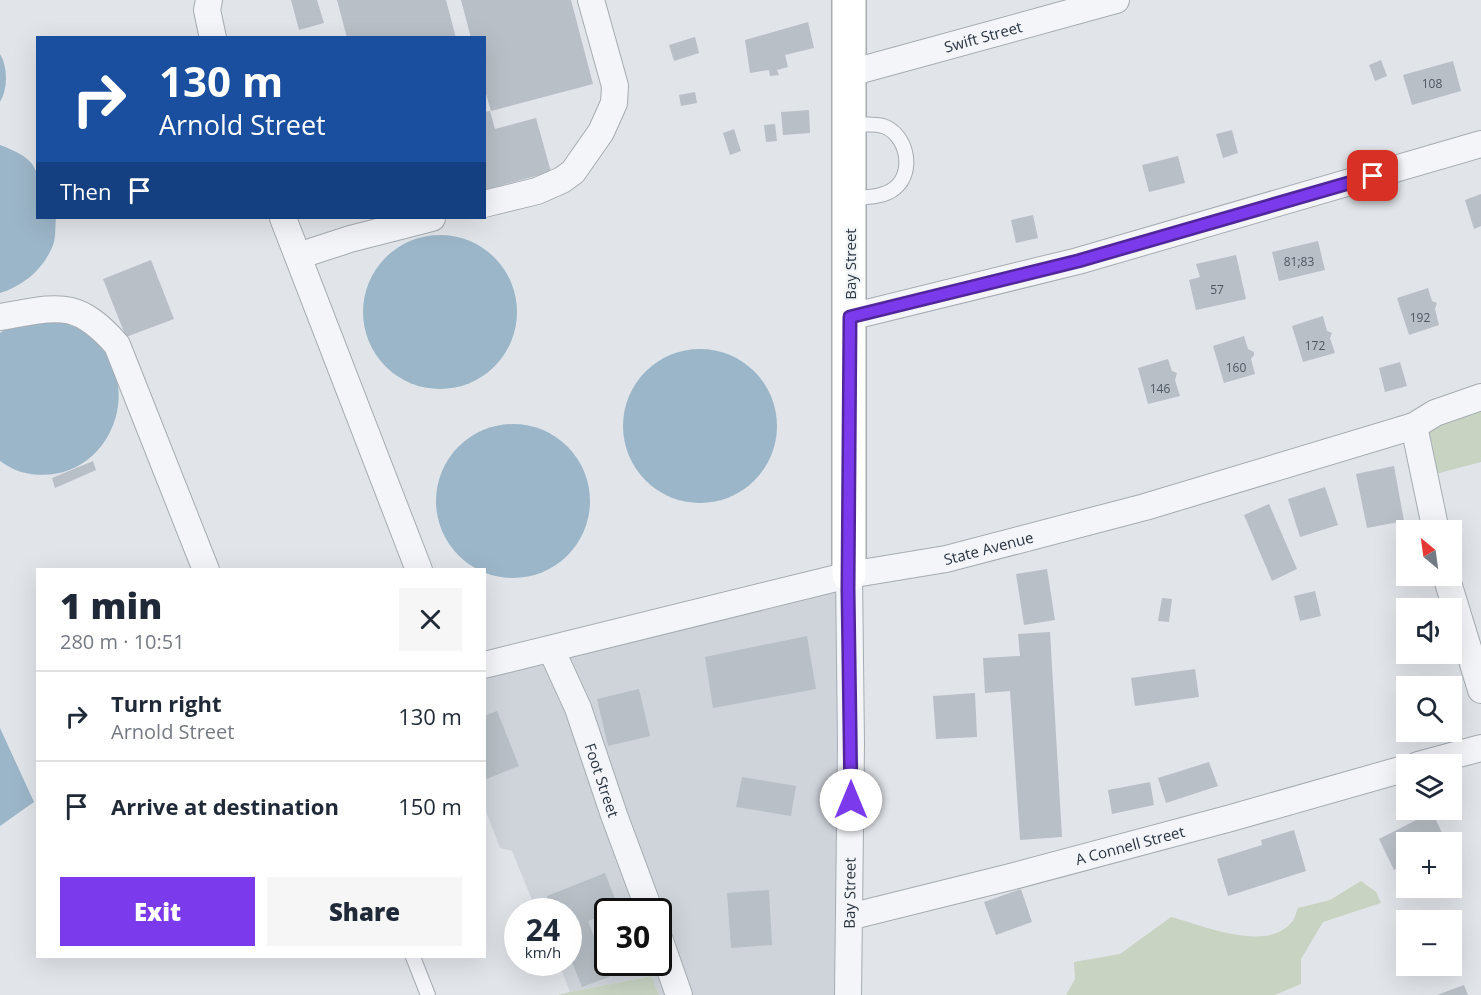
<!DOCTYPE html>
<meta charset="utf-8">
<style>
:root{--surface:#fff;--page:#f6f6f7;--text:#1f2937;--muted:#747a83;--line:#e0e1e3;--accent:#7c3aed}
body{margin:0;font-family:"Open Sans",sans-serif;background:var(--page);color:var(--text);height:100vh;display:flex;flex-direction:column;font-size:22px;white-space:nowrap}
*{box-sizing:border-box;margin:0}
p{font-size:20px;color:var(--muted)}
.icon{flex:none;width:33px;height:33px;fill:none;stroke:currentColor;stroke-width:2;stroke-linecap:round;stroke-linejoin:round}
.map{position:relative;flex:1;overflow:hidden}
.drawer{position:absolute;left:36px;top:568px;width:450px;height:390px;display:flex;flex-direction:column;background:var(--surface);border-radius:0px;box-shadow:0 6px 24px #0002}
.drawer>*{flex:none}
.guide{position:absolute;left:36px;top:36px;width:450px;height:183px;border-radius:0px;box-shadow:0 6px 24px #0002;background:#1a4fa0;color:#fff;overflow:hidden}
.needle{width:39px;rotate:331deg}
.fabs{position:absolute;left:1396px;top:520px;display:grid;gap:12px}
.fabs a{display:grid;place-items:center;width:66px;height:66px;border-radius:0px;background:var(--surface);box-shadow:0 6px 24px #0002;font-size:30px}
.speed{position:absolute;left:504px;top:898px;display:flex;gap:12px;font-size:30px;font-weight:700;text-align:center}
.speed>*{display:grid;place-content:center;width:78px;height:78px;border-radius:50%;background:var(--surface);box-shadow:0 6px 24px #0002;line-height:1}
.speed small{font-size:15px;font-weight:400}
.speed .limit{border:3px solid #111;border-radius:9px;background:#fff;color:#111}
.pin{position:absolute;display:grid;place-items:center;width:51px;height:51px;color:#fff;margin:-26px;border-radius:12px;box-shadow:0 3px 9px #0006}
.me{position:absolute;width:66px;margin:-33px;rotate:0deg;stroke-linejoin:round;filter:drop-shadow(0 0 4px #0008)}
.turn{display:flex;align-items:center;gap:21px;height:126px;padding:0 24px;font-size:27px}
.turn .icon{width:78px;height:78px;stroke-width:2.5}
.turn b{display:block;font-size:42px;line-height:51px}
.then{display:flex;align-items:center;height:57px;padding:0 24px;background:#0003;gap:12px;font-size:22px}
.round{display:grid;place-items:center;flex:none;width:63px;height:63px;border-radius:0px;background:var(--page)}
.overview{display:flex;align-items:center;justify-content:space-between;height:102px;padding:0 24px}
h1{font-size:36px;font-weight:800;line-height:45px}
.primary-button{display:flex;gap:12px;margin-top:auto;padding:12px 24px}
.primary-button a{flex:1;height:69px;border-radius:0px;background:var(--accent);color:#fff;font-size:24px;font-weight:800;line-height:69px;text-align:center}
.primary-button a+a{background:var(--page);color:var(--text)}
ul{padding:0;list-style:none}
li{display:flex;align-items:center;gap:18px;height:90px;padding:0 24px;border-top:2px solid var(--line)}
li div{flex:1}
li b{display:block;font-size:22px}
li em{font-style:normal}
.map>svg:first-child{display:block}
.built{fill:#cfd4db;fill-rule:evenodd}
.green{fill:#c8d3c2}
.water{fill:#9cb6c9}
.building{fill:#b8bfc6}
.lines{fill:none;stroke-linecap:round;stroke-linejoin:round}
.service-casing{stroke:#a6acb3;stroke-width:16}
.minor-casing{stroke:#a6acb3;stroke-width:28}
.secondary-casing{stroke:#a6acb3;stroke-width:36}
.service{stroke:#f3f5f8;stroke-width:14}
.minor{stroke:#f3f5f8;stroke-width:26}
.secondary{stroke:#fff;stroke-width:33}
.route-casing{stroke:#51269a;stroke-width:15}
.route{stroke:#7c3aed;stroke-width:10}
.labels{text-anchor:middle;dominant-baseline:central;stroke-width:4.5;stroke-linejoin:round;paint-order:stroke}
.number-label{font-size:12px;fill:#4d5762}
.street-label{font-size:15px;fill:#293441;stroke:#f0f4f7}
</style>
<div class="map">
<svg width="1481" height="995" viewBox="0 0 1481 995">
<rect width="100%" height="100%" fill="#e1e5e9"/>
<path class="built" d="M846 577 847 995H659L650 976 570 992 559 963H568V912H537L512 851 500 848 485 809V665ZM608 912H658V963H608Z"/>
<g class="green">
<polygon points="1481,386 1481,462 1428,476 1423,467 1408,414"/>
<path d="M1361 881 1376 892 1381 903 1323 922 1301 959V984L1275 995H1066L1075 979 1074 962 1120 954 1171 917C1202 925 1264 952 1290 924 1294 921 1296 913 1298 908L1330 900Z"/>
<polygon points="651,976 659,995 558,995 570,992"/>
</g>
<g class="water">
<path d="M0 54C8 67 8 89 0 102Z"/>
<path d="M0 145C46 162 38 175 38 218H56C55 225 56 234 54 242 46 267 24 286 0 293Z"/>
<circle cx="440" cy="312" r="77"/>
<path d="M34 320C44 321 57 320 66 323 162 361 115 496 21 472 14 470 6 465 0 461V333L5 329Z"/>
<circle cx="700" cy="426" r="77"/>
<circle cx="513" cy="501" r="77"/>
<polygon points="0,728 34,802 0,826"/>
</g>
<g class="building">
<polygon points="291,0 317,0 324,23 299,30"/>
<polygon points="337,0 446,0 456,38 347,38"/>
<polygon points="461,0 571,0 593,84 491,111 484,87 484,38 471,38"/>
<polygon points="808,22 814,48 785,55 788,67 777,70 779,75 770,76 769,70 750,73 745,40"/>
<polygon points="695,37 699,53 674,61 669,45"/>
<polygon points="1381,60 1387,76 1375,81 1369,65"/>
<polygon points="1453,61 1461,91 1412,105 1403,75"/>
<polygon points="695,92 697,103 681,106 679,95"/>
<polygon points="809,110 810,133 783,135 781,112"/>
<polygon points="490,111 495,129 536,118 551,172 484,190 484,112"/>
<polygon points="775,124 777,141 766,142 764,125"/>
<polygon points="734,129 741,151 730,155 723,133"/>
<polygon points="1232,130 1238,153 1223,158 1216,134"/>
<polygon points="1178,156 1185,183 1149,192 1142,165"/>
<polygon points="1481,194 1481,226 1474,229 1465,200"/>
<polygon points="1033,215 1038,238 1016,243 1011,220"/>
<polygon points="1318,241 1325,270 1279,281 1272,252"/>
<polygon points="1236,255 1246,299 1196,310 1189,280 1200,277 1196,264"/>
<polygon points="151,260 174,319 126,337 103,279"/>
<polygon points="1428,288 1432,301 1437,303 1435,309 1439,325 1409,335 1397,298"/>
<polygon points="1323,316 1327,331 1332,333 1330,338 1335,353 1303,362 1292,326"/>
<polygon points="1244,336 1248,349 1254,352 1254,355 1251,359 1255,374 1224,383 1213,346"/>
<polygon points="1168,359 1172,371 1177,373 1175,380 1180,396 1148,404 1138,368"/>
<polygon points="1400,362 1407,386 1385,392 1379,368"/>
<polygon points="93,461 96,470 55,488 52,478"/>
<polygon points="1394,466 1404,521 1367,528 1356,474"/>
<polygon points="1325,487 1338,525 1300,537 1288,499"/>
<polygon points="1269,504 1297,569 1272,581 1244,515"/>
<polygon points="1047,569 1055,620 1024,625 1016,574"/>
<polygon points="1315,591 1321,616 1300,621 1294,596"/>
<polygon points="1162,598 1172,599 1169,622 1158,621"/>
<polygon points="1050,632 1062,837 1020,840 1010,691 985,693 983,658 1020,656 1018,634"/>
<polygon points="807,636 816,689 713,708 705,657"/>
<polygon points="1195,669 1199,697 1135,706 1131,678"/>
<polygon points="639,689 650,736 608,746 597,699"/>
<polygon points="975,693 977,737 936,739 933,696"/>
<polygon points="497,711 519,766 484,780 484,716"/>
<polygon points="1209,762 1218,786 1166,803 1158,778"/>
<polygon points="742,777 796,786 791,816 736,807"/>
<polygon points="1150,782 1154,805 1112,814 1108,790"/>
<polygon points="1432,812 1447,843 1407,843 1407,863 1394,870 1379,839"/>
<polygon points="1294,830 1306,871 1228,896 1217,859 1262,845 1261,840"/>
<polygon points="605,873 619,909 588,921 609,977 582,987 568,952 568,912 553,912 547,896"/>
<polygon points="1021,889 1032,922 996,935 984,902"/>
<polygon points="769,890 772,945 731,948 727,893"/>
<polygon points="1464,985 1468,995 1437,995"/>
</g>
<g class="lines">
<defs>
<g id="service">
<path d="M850 125C860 125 873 123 883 126 907 134 915 172 895 188 883 198 865 197 850 198"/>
<polyline points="413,957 428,995"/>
</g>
<g id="minor">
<polyline points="209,0 207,10 213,38"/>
<path id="s1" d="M850 73 1116 0"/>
<polyline points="484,204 537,191 562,180 573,172 601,132 614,103 615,86 591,0"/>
<polyline points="283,218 419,570"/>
<polyline points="298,256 350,239 432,218"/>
<path d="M0 317C56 308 75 297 117 345L206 570"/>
<polyline points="850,317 1078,261 1481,144"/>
<polyline points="1414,426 1436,531"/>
<polyline points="1446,576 1481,690"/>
<path id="s2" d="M551 649 578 708 614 815 650 912"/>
<path id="s3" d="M484 665 849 575 946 559 1145 507 1414 426 1435 413 1481 397"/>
<polyline points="1418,765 1481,748"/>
<path id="s4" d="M849 917 1010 877 1231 818 1407 768"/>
<polyline points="658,935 679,995"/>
<path id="s5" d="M848 995 851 744 849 575"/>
</g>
<polyline id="secondary" points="849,575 849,0"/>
</defs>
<use href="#service" class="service-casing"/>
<use href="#minor" class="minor-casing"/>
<use href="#secondary" class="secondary-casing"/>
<use href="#service" class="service"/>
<use href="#minor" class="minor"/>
<use href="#secondary" class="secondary"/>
</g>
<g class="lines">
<defs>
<polyline id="route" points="851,800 848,590 850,317 1078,261 1373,176"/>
</defs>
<use href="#route" class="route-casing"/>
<use href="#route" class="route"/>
</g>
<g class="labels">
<g class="number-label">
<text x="1432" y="83">108</text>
<text x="1299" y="261">81;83</text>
<text x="1217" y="289">57</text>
<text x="1420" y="317">192</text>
<text x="1315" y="345">172</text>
<text x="1236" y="367">160</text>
<text x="1160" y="388">146</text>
</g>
<g class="street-label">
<text stroke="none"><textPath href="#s1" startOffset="138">Swift Street</textPath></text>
<text transform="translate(850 264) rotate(-90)">Bay Street</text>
<text stroke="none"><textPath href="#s3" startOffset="518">State Avenue</textPath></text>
<text stroke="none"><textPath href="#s2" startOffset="141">Foot Street</textPath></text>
<text stroke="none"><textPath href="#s4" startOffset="290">A Connell Street</textPath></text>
<text stroke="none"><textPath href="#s5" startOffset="102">Bay Street</textPath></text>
</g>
</g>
</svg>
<div class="fabs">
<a><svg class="needle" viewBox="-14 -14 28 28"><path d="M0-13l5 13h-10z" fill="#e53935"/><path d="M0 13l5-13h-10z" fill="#747a83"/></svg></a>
<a><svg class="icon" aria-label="sound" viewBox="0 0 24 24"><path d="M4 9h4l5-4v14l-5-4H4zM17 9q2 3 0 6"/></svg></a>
<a><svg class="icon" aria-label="search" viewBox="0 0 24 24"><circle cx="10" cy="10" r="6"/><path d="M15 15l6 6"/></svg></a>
<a><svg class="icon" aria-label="layers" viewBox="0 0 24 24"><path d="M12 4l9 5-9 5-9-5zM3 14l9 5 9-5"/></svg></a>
<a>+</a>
<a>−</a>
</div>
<div class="speed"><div>24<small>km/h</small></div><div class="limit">30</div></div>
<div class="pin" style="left:1373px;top:176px;background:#d93025"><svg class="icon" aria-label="arrive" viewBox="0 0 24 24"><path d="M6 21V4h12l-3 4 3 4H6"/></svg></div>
<svg class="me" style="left:851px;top:800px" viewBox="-20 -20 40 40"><circle r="19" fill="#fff"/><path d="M0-13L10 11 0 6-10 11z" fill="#7c3aed"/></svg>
<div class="guide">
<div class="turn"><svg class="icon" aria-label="right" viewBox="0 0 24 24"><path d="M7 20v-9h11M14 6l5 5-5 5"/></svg><div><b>130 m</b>Arnold Street</div></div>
<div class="then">Then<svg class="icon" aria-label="arrive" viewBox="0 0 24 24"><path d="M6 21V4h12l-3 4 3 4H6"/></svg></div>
</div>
<section class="drawer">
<div class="overview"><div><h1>1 min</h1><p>280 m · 10:51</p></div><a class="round"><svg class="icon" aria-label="close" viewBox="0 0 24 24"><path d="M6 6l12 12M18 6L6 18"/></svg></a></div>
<ul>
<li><svg class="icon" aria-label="right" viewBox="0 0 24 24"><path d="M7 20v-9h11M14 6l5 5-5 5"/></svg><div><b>Turn right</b><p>Arnold Street</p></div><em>130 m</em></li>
<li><svg class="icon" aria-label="arrive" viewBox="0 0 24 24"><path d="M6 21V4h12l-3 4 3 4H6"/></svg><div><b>Arrive at destination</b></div><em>150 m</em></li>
</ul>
<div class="primary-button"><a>Exit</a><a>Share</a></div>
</section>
</div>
